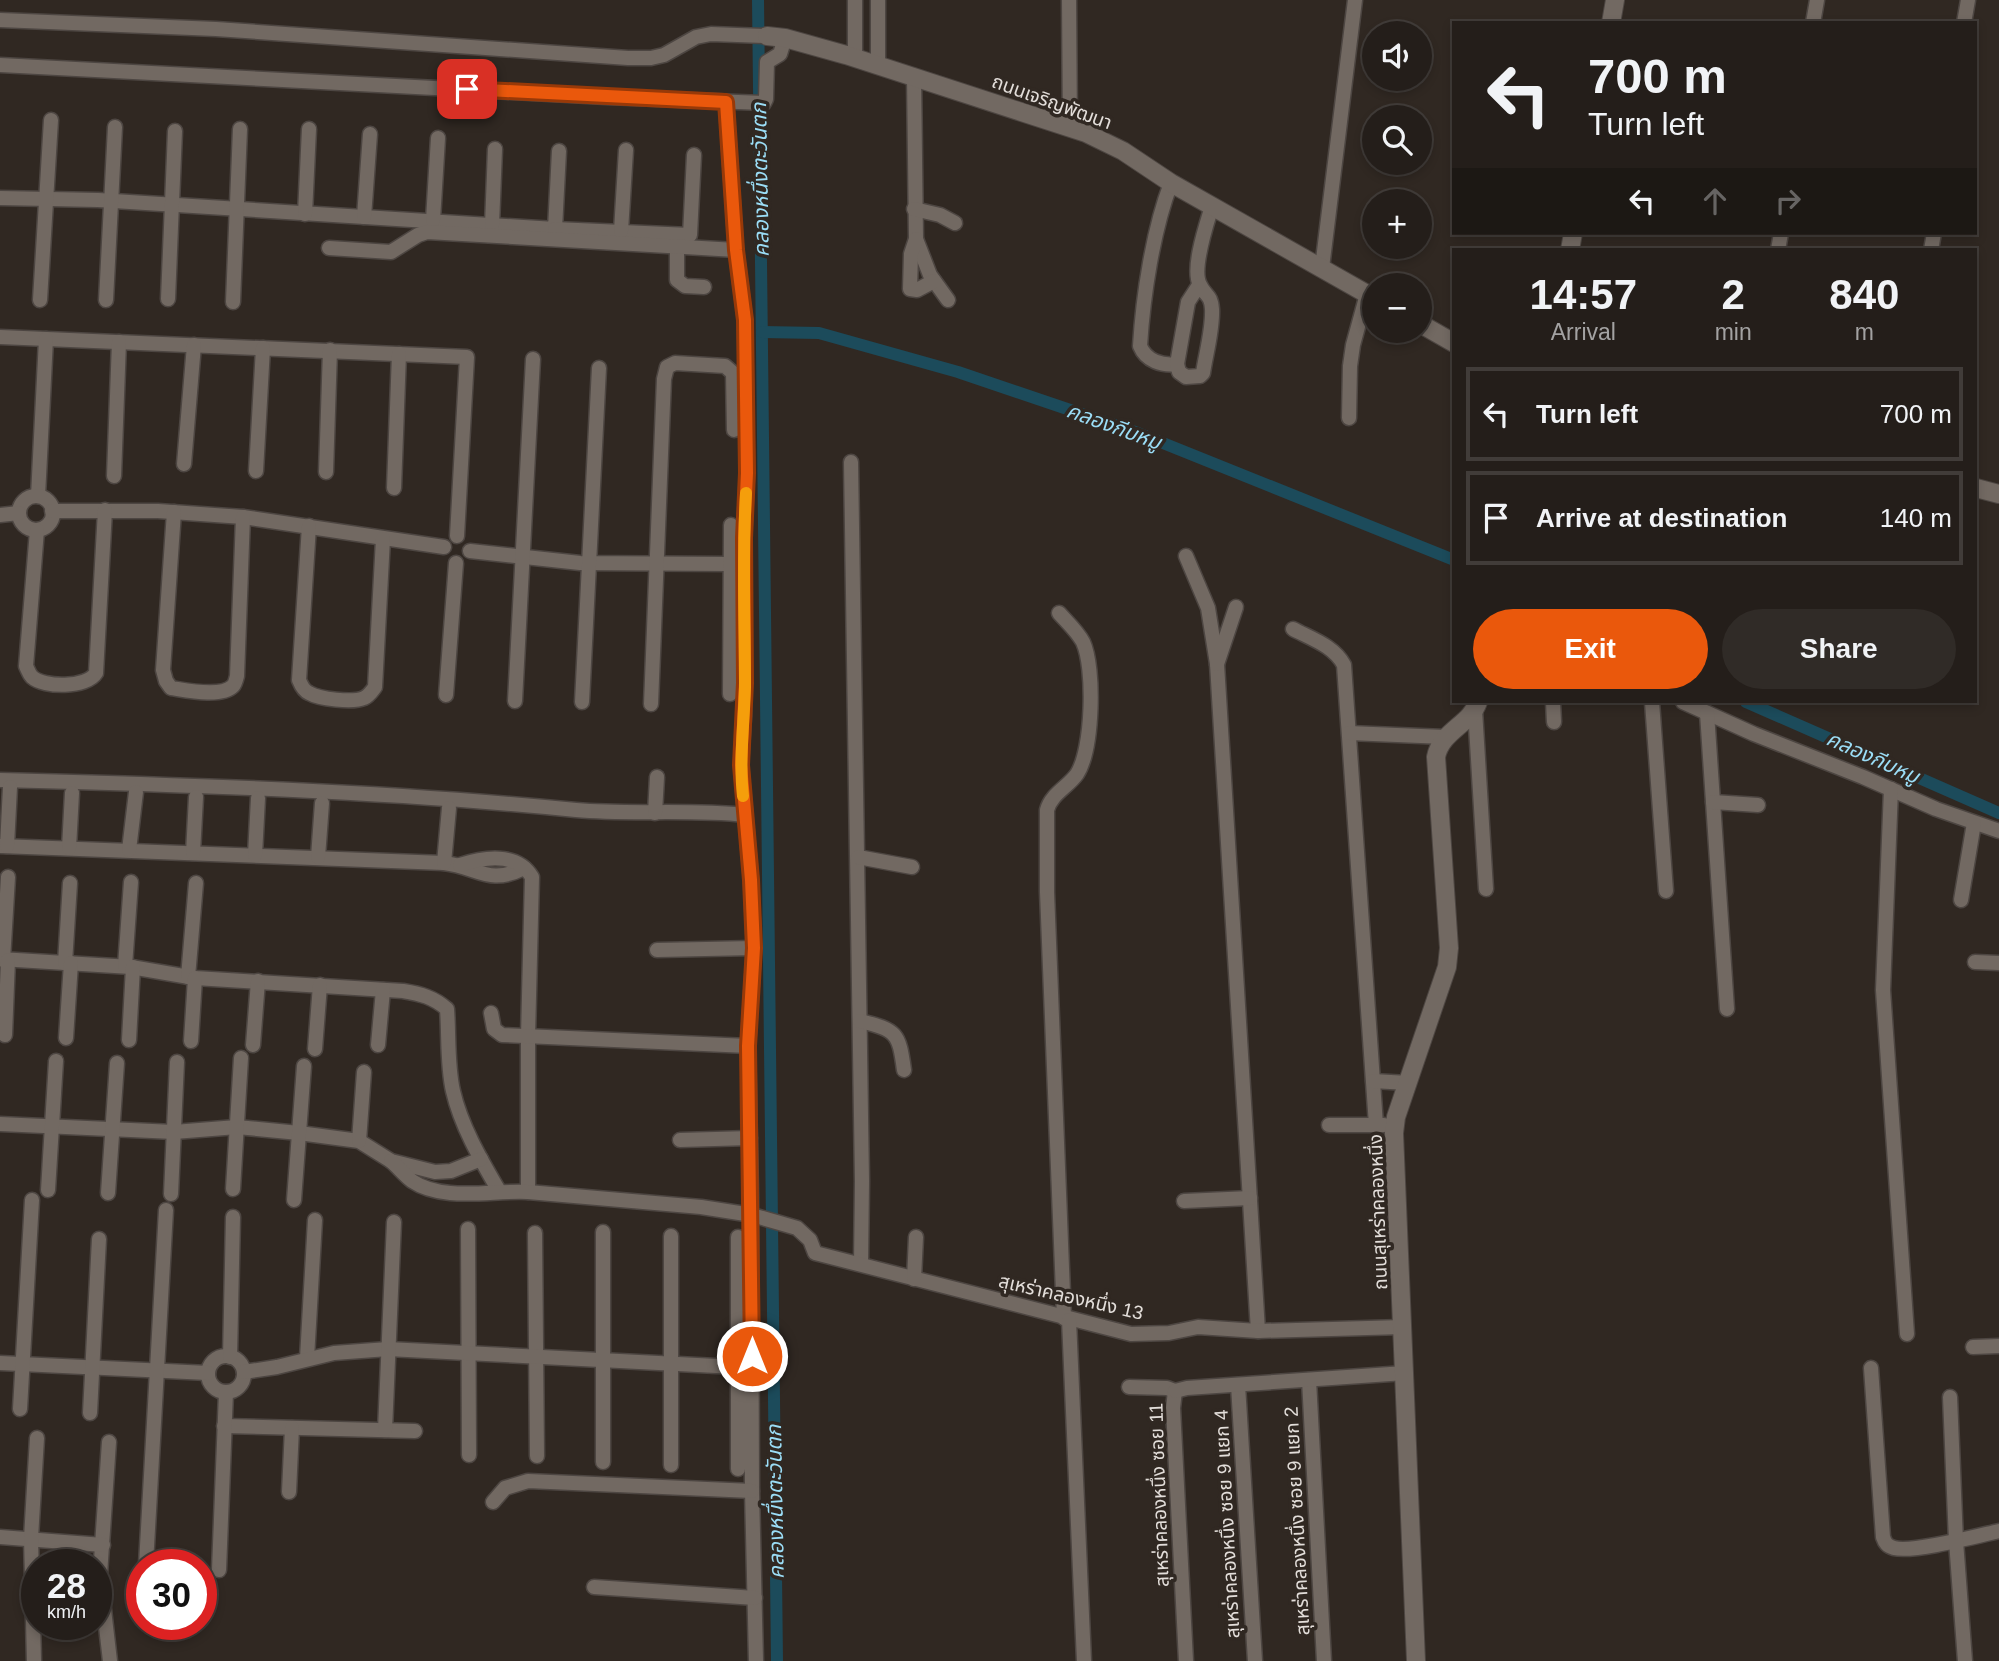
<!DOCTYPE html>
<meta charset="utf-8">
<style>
:root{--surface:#241e1a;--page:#302b27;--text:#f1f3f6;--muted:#a3a2a2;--line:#413c39;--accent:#ea580c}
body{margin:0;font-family:Helvetica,"Noto Sans Thai",sans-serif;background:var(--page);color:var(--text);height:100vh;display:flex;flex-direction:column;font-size:26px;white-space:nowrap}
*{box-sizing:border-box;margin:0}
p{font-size:23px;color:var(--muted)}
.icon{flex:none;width:38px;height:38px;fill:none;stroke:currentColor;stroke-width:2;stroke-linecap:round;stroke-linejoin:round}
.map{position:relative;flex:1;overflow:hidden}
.details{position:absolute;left:1452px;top:248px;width:525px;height:455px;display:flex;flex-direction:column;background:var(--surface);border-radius:0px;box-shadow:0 4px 10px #0003,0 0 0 2px var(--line)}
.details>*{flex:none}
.banner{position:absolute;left:1452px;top:21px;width:525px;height:214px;border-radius:0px;box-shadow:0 4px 10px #0003,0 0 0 2px var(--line);background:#241e1a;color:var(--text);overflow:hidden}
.tools{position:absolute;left:1362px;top:21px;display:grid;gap:14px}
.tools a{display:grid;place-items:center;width:70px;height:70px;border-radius:50%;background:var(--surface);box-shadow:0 4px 10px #0003,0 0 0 2px var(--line);font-size:35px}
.speed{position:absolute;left:21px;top:1549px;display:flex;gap:14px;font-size:35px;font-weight:700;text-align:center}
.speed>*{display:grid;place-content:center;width:91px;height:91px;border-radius:50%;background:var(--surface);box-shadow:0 4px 10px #0003,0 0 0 2px var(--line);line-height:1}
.speed small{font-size:18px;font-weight:400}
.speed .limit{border:10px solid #d22;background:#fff;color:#111}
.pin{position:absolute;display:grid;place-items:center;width:60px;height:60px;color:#fff;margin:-30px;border-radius:14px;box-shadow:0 4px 10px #0006}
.me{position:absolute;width:77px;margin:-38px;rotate:0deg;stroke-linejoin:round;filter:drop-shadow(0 0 5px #0008)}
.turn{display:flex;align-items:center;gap:24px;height:147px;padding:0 21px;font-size:32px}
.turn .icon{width:91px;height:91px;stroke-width:2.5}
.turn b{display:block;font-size:49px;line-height:60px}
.lanes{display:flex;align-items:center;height:66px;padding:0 21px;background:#0003;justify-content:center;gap:35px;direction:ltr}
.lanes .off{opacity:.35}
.eta{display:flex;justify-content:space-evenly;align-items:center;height:119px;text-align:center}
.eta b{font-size:42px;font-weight:700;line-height:49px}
.cta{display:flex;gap:14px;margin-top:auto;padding:14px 21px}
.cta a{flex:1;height:80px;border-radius:42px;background:var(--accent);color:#fff;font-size:28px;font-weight:700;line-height:80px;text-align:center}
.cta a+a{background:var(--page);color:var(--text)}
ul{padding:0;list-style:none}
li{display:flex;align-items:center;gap:21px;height:94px;margin:0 14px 10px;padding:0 7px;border:4px solid var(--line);border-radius:0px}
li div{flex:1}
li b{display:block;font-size:26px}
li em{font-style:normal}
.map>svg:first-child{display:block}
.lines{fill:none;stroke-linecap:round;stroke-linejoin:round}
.canal{stroke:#1c4b5b;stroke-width:12}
.minor-casing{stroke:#4d4642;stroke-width:17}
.tertiary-casing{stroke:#4d4642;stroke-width:20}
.secondary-casing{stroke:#4d4642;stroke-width:20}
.minor{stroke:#726962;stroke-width:14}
.tertiary{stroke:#726962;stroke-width:18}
.secondary{stroke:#726962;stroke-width:18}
.route-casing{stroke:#983908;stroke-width:18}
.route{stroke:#ea580c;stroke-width:12}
.slow{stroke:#f59e0b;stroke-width:12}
.labels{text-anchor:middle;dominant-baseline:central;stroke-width:7;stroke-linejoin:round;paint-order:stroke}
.street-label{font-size:19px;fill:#e3deda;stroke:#302822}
.water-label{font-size:21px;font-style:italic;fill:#9bddf6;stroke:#302822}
</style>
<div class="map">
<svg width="1999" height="1661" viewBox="0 0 1999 1661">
<rect width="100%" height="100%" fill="#302822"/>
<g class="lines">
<g class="canal">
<polyline points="758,0 777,1661"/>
<polyline points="762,332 819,333 958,372 1138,433 1454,560"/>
<polyline points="1746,702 1999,813"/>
</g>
<defs>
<g id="minor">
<polyline points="855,0 855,58"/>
<polyline points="1069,0 1070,127"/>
<polyline points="0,20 216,29 628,58 651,58 664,55 696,37 711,34 767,36"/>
<polyline points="1813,23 1817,0"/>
<polyline points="1964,23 1968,0"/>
<polyline points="0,65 607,97 764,103 766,99 767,62 780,54 785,38"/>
<polyline points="878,65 878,0"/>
<polyline points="914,76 916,239 930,275 948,300"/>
<polyline points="726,102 736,250 745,320 747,473 744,538 744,716 741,765 751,880 754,948 748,1046 751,1196 752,1491 756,1661"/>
<path d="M1171 183C1153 230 1143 296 1140 346 1146 361 1162 366 1177 364"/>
<polyline points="0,198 98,200 555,229 559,151"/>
<polyline points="914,209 940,215 955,223"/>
<polyline points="305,214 309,129"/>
<polyline points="364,217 370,134"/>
<polyline points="433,220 438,138"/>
<polyline points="492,225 495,149"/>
<polyline points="555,229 690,235 694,155"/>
<polyline points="621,231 626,150"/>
<polyline points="916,239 911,254 910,289 917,290 934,281"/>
<polyline points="677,247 677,280 685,286 704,287"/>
<polyline points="329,248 391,252 418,235 427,232 736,250"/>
<polyline points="1778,250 1781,233"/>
<polyline points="1931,250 1934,233"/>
<polyline points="1322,268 1355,0"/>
<path d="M1199 285 1188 302 1177 364 1179 372 1186 377 1200 376 1203 373C1206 353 1213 329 1212 309 1211 294 1205 296 1200 285 1191 269 1207 223 1212 206"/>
<polyline points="168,299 175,131"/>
<polyline points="40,300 51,120"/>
<polyline points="106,300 115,127"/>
<polyline points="233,302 240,129"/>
<polyline points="0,337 467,357 457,536"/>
<polyline points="1349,418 1350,366 1353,345 1367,294"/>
<polyline points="851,462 862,1181 861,1264"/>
<polyline points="184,464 194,345"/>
<polyline points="256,471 263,348"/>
<polyline points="326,472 330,350"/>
<polyline points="114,476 119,342"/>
<polyline points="394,488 399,354"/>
<polyline points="38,496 46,339"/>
<circle cx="36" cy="513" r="17"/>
<polyline points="52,511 158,511 243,517 444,547"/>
<path d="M174 512 163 670 166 681 171 688C185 690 221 698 233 686 235 684 236 680 237 676L243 517"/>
<polyline points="0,515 19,513"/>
<path d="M309 526 299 680C301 685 304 691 309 693 319 699 353 703 364 698 369 696 372 691 375 687L383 539"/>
<path d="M37 530 26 666C28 670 29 674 32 677 44 688 87 688 96 673L105 510"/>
<polyline points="470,551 580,563 729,564"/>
<polyline points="1186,556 1208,608 1217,664 1258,1331"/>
<path d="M1059 613C1067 622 1077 631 1083 642 1095 668 1093 749 1077 774 1068 787 1051 794 1047 810V892L1064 1318"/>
<path d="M1293 629C1312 639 1334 646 1344 665L1376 1125"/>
<polyline points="1217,664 1236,607"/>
<polyline points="730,694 731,525"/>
<polyline points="446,695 456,563"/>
<polyline points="515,701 533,359"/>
<polyline points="582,702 599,368"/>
<polyline points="1553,702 1554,722"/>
<polyline points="1652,702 1666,891"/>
<polyline points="1683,702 1754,734 1863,777 1936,809 1999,831"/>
<polyline points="651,704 664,379 667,367 675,363 725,366 733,373 734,430"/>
<polyline points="1475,710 1486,889"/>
<polyline points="1707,713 1727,1009"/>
<polyline points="1349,733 1445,737"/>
<path d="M0 780C192 785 384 791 576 810 632 815 689 809 745 815"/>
<polyline points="1891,789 1883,990 1907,1334"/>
<polyline points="1713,802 1758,805"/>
<polyline points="655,813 657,777"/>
<path d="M0 846 444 863C478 867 489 886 524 868"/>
<polyline points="7,846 10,787"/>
<polyline points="69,848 72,793"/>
<polyline points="129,850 136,792"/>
<polyline points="193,853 196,797"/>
<polyline points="255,855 258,798"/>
<polyline points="318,857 322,803"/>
<polyline points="858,857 912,867"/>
<polyline points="444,863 449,808"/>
<path d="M460 865C484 857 517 852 532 877L528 1036V1192"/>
<polyline points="1961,900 1974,823"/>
<polyline points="657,950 754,948"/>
<path d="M0 959 131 967 195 978 403 991C421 994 433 997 447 1009 449 1035 447 1065 453 1091 461 1126 481 1160 499 1191"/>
<polyline points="3,960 8,877"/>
<polyline points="1975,962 1999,963"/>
<polyline points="65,963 70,883"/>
<polyline points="125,966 131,882"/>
<polyline points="188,977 196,883"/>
<polyline points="491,1013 494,1029 502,1035 748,1046"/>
<path d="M860 1021C897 1030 899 1033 904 1070"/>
<polyline points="5,1035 8,960"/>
<polyline points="66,1038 71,963"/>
<polyline points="129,1040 133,967"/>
<polyline points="191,1041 195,978"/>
<polyline points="253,1045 258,981"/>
<polyline points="378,1045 383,990"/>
<polyline points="315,1049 320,985"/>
<polyline points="1373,1081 1408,1083"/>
<polyline points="0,1124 174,1132 237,1127 299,1133 359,1141 391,1161 435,1172 451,1171 481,1159"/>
<polyline points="1329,1125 1384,1125"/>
<polyline points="680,1140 750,1138"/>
<polyline points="359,1141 364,1072"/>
<path d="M391 1161C398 1167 404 1175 412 1181 443 1202 492 1190 528 1192L701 1207 752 1215 797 1228 810 1240 815 1253 1131 1334 1169 1333 1198 1327 1258 1331 1403 1327"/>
<polyline points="233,1189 241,1058"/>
<polyline points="48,1190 56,1061"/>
<polyline points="108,1193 117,1063"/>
<polyline points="171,1194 177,1062"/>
<polyline points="294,1200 304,1066"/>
<polyline points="1184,1201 1250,1198"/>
<polyline points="468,1229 469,1455"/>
<polyline points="535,1233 537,1456"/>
<polyline points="914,1279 916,1237"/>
<polyline points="1069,1320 1084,1661"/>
<polyline points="1973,1347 1999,1346"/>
<circle cx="226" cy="1374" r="18"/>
<polyline points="230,1357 233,1217"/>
<polyline points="307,1358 315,1220"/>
<polyline points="0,1363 208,1373"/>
<path d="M1871 1368 1883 1537C1885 1543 1887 1546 1894 1548 1913 1553 1977 1536 1999 1531"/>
<polyline points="244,1372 277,1367 334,1353 388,1349 736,1367"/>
<polyline points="1309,1380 1324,1661"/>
<polyline points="1238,1385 1255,1661"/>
<polyline points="1129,1387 1167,1388 1175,1391"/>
<polyline points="1175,1391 1173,1408 1186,1661"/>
<polyline points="1175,1391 1187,1388 1405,1373"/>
<polyline points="1950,1397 1956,1541 1965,1661"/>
<polyline points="20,1409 32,1200"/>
<polyline points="90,1413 99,1239"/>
<polyline points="224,1426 415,1431"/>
<polyline points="385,1430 394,1222"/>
<polyline points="109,1442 100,1575 110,1661"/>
<polyline points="603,1462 603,1232"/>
<polyline points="671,1465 671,1236"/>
<polyline points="738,1469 738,1237"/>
<polyline points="289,1492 292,1428"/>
<polyline points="493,1502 505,1488 528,1481 752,1491"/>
<polyline points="0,1537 103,1545"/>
<polyline points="146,1564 166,1210"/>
<polyline points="219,1570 226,1392"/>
<polyline points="594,1587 755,1598"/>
<polyline points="34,1661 31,1538 37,1438"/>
</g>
<g id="tertiary">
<polyline points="767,36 785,38 846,55 1086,133 1123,151 1171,183 1374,298"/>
<polyline points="1419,323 1454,343"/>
<polyline points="1976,488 1999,494"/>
</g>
<g id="secondary">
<polyline points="1611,23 1615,0"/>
<polyline points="1570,250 1573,233"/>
<path d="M1416 1661 1394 1133 1396 1117 1447 967 1449 948 1436 757C1441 731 1470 725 1478 702"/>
</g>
</defs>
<use href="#minor" class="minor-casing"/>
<use href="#tertiary" class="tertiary-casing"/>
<use href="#secondary" class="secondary-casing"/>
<use href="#minor" class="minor"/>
<use href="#tertiary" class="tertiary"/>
<use href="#secondary" class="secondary"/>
</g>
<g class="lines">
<defs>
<polyline id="route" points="467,89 726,102 736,250 745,320 747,473 744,538 745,683 741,765 751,880 754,948 748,1046 752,1356"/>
</defs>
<use href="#route" class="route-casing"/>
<use href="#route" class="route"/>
<path class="slow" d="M743 796C739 760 744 723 745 687 745 623 742 558 746 493"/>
</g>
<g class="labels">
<g class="street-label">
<text transform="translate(1052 102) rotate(20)">ถนนเจริญพัฒนา</text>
<text transform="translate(1378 1212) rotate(-92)">ถนนสุเหร่าคลองหนึ่ง</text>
<text transform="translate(1071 1297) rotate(13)">สุเหร่าคลองหนึ่ง 13</text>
<text transform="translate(1159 1495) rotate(-92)">สุเหร่าคลองหนึ่ง ซอย 11</text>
<text transform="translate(1297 1521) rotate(-93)">สุเหร่าคลองหนึ่ง ซอย 9 แยก 2</text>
<text transform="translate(1227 1524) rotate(-93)">สุเหร่าคลองหนึ่ง ซอย 9 แยก 4</text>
</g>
<g class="water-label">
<text transform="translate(760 180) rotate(-91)">คลองหนึ่งตะวันตก</text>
<text transform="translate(1114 426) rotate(20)">คลองกีบหมู</text>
<text transform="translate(1873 757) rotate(24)">คลองกีบหมู</text>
<text transform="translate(775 1502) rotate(-91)">คลองหนึ่งตะวันตก</text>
</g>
</g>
</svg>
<div class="tools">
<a><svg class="icon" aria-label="sound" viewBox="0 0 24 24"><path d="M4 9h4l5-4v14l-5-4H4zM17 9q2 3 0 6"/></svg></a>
<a><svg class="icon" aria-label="search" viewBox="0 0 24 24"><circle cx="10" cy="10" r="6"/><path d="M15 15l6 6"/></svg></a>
<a>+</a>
<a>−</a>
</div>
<div class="speed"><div>28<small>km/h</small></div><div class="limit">30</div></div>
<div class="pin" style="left:467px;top:89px;background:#d93025"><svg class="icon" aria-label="arrive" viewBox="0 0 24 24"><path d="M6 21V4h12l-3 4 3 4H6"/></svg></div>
<svg class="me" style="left:752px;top:1356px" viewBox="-20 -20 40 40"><circle r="17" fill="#ea580c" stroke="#fff" stroke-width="3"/><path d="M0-11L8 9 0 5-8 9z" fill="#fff"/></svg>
<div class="banner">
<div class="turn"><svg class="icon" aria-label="left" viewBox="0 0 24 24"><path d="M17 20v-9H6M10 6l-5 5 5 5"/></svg><div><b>700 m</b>Turn left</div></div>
<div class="lanes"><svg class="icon" aria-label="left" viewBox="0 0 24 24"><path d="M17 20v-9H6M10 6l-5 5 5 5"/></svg><svg class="icon off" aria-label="ahead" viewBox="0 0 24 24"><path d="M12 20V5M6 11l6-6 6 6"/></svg><svg class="icon off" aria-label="right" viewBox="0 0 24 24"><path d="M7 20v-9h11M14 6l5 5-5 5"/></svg></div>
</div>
<section class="details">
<div class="eta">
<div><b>14:57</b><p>Arrival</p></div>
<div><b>2</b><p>min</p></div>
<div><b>840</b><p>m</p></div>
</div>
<ul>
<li><svg class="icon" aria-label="left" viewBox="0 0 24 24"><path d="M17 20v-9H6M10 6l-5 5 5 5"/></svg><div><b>Turn left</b></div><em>700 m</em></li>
<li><svg class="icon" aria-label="arrive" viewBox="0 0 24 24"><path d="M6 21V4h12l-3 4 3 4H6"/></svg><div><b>Arrive at destination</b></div><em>140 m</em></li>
</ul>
<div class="cta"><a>Exit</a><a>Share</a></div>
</section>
</div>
